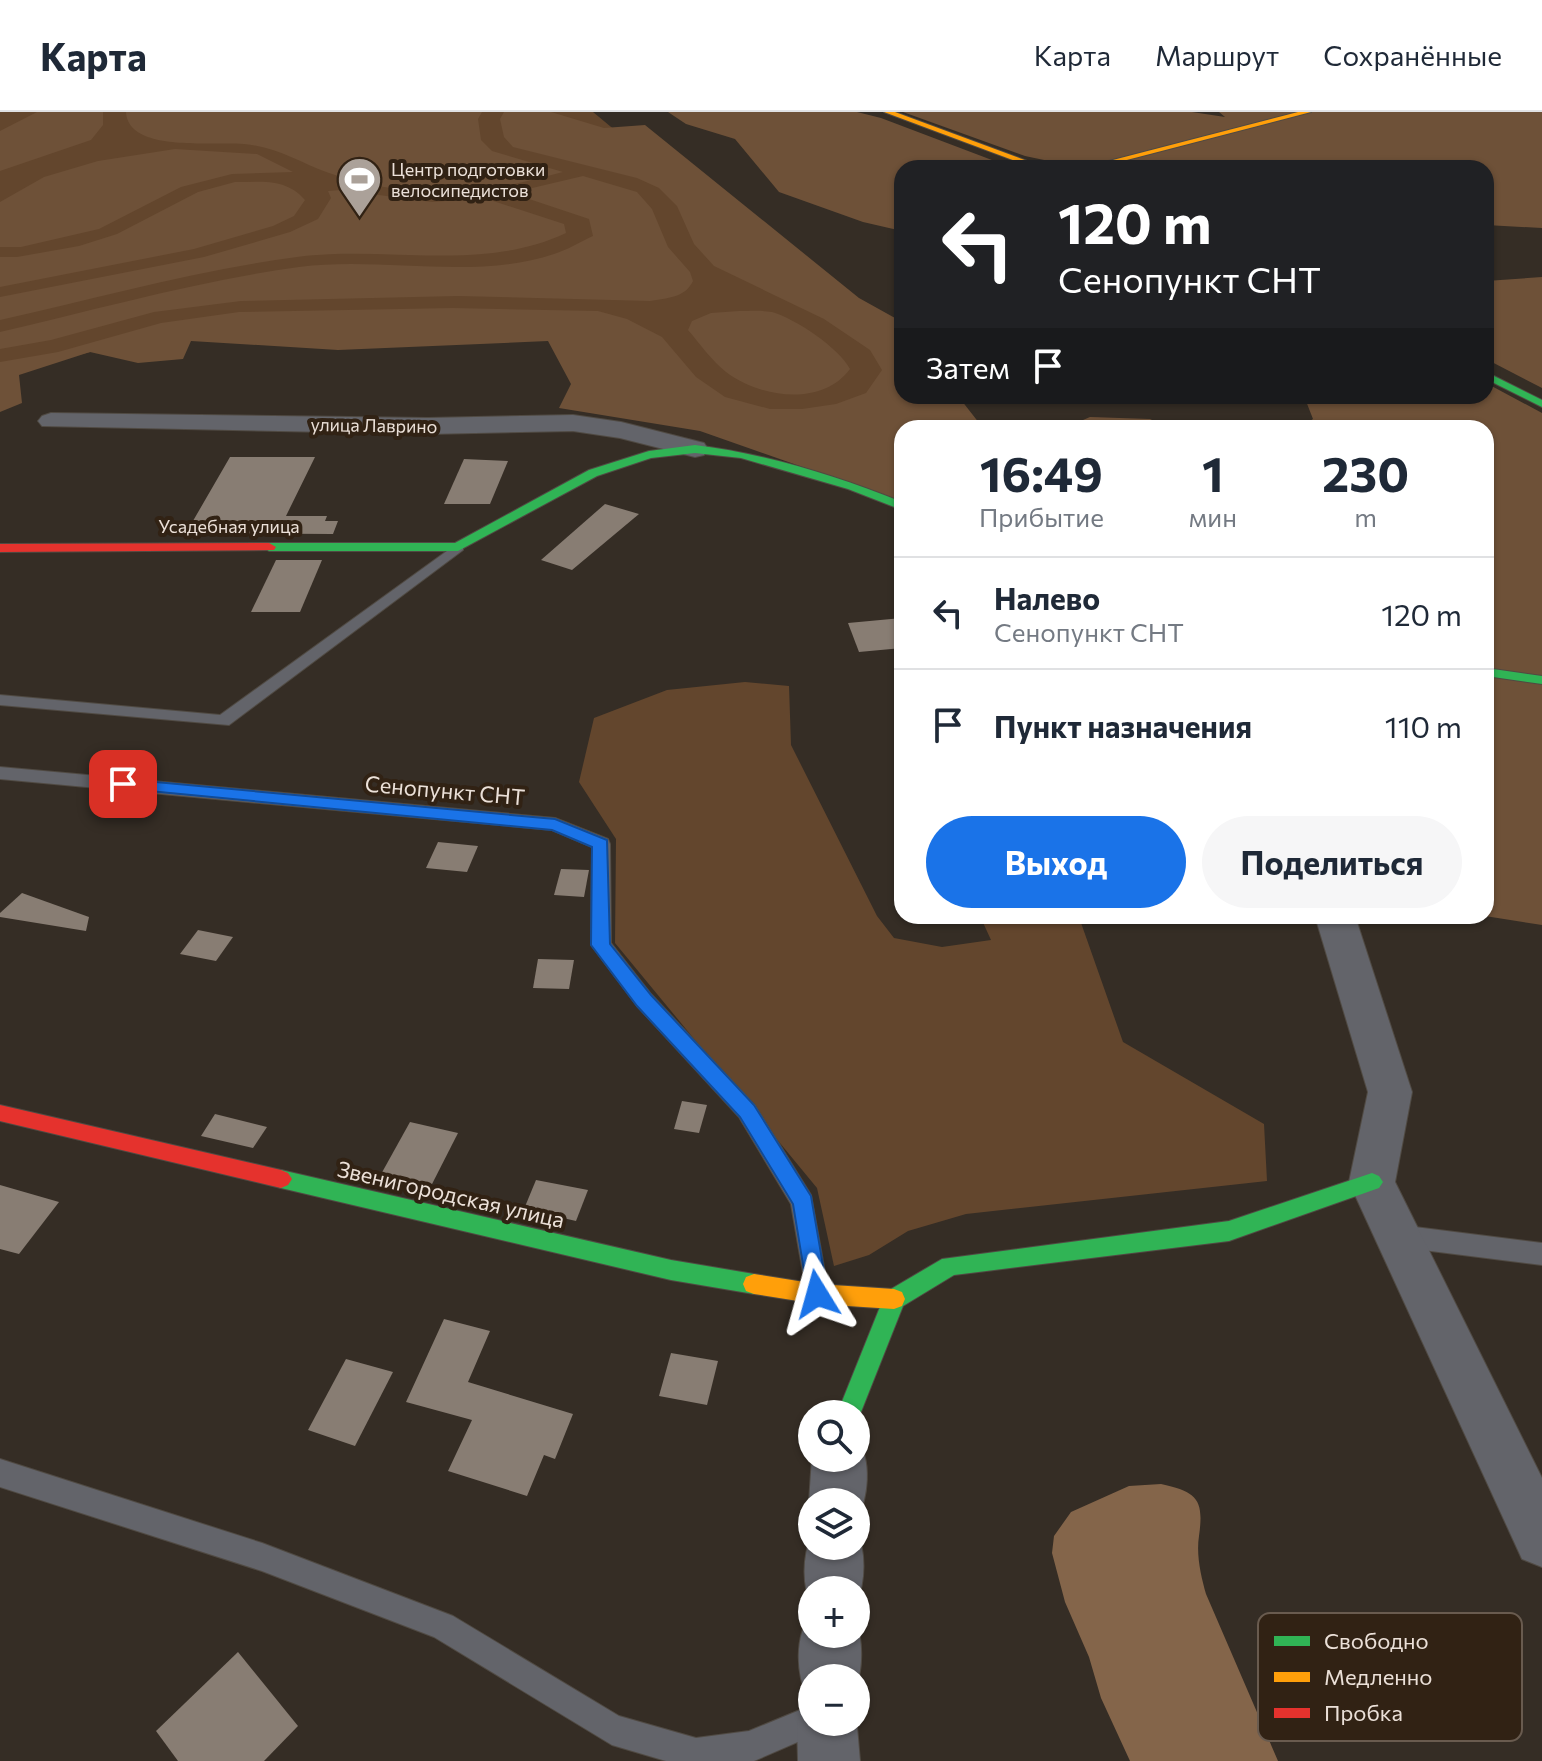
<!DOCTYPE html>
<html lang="ru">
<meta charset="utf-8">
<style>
:root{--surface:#fff;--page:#f6f6f7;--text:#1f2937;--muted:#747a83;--line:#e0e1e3;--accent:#1a73e8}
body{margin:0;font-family:Commissioner,sans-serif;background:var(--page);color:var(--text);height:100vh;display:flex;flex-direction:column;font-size:30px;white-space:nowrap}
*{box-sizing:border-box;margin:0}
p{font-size:26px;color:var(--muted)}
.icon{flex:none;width:44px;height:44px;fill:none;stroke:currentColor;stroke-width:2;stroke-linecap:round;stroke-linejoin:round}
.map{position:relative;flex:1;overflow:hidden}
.drawer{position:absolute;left:894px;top:308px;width:600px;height:504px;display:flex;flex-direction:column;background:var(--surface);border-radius:24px;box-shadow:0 2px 6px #0004}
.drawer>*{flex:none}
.top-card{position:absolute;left:894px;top:48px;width:600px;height:244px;border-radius:24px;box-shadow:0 2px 6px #0004;background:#202124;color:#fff;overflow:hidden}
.tools{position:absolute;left:798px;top:1288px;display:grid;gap:16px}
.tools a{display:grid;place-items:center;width:72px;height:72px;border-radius:50%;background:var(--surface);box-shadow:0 2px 6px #0004;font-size:40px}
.pin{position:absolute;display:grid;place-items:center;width:68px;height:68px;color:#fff;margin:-34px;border-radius:16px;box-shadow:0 4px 12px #0006}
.me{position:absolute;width:88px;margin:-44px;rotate:352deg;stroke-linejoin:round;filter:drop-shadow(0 0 6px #0008)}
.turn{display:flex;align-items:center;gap:28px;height:168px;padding:0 32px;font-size:36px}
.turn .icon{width:104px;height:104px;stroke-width:2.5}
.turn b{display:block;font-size:56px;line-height:68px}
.then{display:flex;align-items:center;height:76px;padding:0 32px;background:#0003;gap:16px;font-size:30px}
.eta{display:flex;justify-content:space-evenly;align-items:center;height:136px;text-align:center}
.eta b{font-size:48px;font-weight:700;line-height:56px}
.primary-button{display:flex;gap:16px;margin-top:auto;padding:16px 32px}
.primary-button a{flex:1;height:92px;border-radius:48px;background:var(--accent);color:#fff;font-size:32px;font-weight:700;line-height:92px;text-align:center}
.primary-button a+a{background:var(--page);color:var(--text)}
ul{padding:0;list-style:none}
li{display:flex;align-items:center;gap:24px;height:112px;padding:0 32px;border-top:2px solid var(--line)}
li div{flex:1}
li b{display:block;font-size:30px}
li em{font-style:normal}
header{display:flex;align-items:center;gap:48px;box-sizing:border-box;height:112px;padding:0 40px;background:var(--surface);border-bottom:2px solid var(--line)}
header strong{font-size:38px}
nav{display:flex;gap:44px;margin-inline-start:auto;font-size:28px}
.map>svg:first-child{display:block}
.green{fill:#63462d}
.forest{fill:#6e5138}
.water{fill:#84654a}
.building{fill:#887d73}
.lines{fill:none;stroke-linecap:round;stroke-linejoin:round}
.lane-casing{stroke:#504a43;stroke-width:2}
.street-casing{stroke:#504a43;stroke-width:2}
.fast-casing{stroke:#504a43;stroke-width:2}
.slow-casing{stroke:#504a43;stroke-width:2}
.jam-casing{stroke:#504a43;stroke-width:2}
.lane{fill:#63646a;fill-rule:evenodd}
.street{fill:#63646a;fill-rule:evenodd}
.fast{fill:#30b455;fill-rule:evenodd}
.slow{fill:#ff9f0a;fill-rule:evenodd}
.jam{fill:#e5322d;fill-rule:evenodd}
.route{fill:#1a73e8;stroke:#114b97;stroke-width:2}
.labels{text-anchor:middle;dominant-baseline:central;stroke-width:8;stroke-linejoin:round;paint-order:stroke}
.far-poi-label{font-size:18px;fill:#ebe0d8;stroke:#312214;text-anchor:start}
.far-street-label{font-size:18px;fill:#ebe0d8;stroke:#312214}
.street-label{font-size:22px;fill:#ebe0d8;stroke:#312214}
.key{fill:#312214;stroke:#695b4f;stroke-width:2}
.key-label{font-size:22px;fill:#ebe0d8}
</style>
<header>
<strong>Карта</strong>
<nav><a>Карта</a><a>Маршрут</a><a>Сохранённые</a></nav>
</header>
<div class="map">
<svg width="1542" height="1649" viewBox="0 0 1542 1649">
<rect width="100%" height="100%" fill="#352d25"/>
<g class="green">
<polygon points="0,0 593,0 902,256 902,277 775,311 630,280 590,212 203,214 0,261"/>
<polygon points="745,570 789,574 791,633 877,804 894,826 942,835 991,828 980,804 1075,804 1080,808 1123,930 1264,1012 1267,1069 966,1102 908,1119 869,1143 834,1154 817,1076 615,831 616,727 579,670 594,606 667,578"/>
</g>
<g class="forest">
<polygon points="37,0 103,0 103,13 91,28 0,59 0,19"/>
<path d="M126 0H482L478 7 481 28 492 39 563 60C523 70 479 83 437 81 402 79 363 73 329 61 298 50 278 35 244 32 213 29 128 41 126 0Z"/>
<polygon points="504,0 551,0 604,16 645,13 859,186 895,206 902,215 902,284 958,284 983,316 902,316 902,390 700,319 559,296 571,272 548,229 338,238 191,229 183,247 138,251 90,240 19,263 22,291 0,300 0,250 58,240 161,211 239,200 453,196 598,199 627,207 662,225 696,265 725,285 770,297 802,297 836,292 866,281 882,258 870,238 824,207 714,154 694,132 677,94 659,76 637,66 513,35 504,25 500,7"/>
<polygon points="668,0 857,0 881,6 1013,56 902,56 902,119 863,110 779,80 735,27 686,12"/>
<polygon points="903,0 1192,0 1225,5 1219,0 1542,0 1542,116 1486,113 1486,56 1082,56 1025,44"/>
<polygon points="175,37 257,42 293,60 232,62 181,75 99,117 21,135 0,135 0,90 44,65 98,49"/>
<path d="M583 64 637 80 652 97 668 135 690 160 693 169C685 186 667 186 650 189L458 184 241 189 154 200 51 228 0 237V220C99 197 198 169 299 155 383 144 472 169 554 142 567 138 580 130 593 124L589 107 511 81Z"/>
<path d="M235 70C263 70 286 66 305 88L294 104 273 114 194 137 0 175V145H17L79 134 117 122 198 80Z"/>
<path d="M341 78 432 90 484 86 564 112 566 121C481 161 387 133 297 145 197 158 98 186 0 208V185L204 145 290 120 318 107 331 86 328 79Z"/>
<polygon points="1542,165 1542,276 1486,247 1486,169"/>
<path d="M739 199C749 199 762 198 772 200 796 207 839 236 850 257 822 295 760 286 726 260 712 249 700 232 688 218L692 209 711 201Z"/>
<polygon points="1486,271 1542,301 1542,813 1485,804 1486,316 1300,316 1313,307 1304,284 1486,284"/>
<polygon points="1090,305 1150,307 1168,316 1082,316 1076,311"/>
</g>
<path class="water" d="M1161 1372C1198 1380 1204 1388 1199 1424 1196 1443 1201 1464 1206 1482L1278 1649H1130L1101 1586 1089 1545 1065 1490 1052 1441 1054 1424 1071 1400 1129 1374Z"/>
<g class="building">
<polygon points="230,345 315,345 286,404 327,404 325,409 338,409 333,422 186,421"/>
<polygon points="464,347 508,349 490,392 444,392"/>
<polygon points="605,392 639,402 572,458 541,448"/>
<polygon points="276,448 322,448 300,500 251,500"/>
<polygon points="902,506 902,536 859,540 848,511"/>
<polygon points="438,730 478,734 467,760 426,756"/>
<polygon points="561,757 589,758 584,785 554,783"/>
<polygon points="22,781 89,805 86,819 0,805 0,801"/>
<polygon points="198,818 233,825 216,849 180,842"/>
<polygon points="538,847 574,848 569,877 533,876"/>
<polygon points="682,989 707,993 699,1021 674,1017"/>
<polygon points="215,1002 267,1015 253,1036 201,1024"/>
<polygon points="410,1010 458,1021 430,1076 380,1064"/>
<polygon points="536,1068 588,1078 576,1109 524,1097"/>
<polygon points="0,1073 59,1090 19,1142 0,1137"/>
<polygon points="444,1207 490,1219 468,1270 573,1302 555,1347 544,1343 527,1384 448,1359 472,1308 406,1290"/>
<polygon points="671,1241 718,1249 707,1293 659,1284"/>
<polygon points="346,1247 393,1260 355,1334 308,1318"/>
<polygon points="238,1540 298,1614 264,1649 178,1649 156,1619"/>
</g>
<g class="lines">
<defs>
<g id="lane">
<polygon points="458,431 463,432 463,438 229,613 0,593 0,583 220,603"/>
<polygon points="0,655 555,706 608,727 610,732 611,831 651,882 755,993 811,1083 829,1182 826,1190 817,1193 808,1190 791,1092 739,1005 637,894 591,833 592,735 552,718 0,667"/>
<polygon points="1399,1113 1542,1131 1542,1153 1399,1135 1390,1132 1387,1124 1390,1116"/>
<polygon points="0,1347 262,1431 453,1504 619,1604 696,1626 749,1619 812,1593 812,1610 827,1610 823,1619 754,1649 666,1649 612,1633 434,1525 262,1459 0,1375"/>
</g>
<g id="street">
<polygon points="51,301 428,306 573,303 621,310 704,331 708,337 704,343 695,345 620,326 573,319 428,322 42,314 38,309 42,304"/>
<polygon points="1315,804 1355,804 1412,980 1395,1070 1542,1366 1542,1455 1522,1447 1349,1070 1368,980"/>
<path d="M856 1326C873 1348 868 1387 856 1410V1390H812V1397L809 1390 812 1345 856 1346Z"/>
<path d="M856 1416C866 1440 866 1468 856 1493V1478H812V1497C802 1473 802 1446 812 1421V1434H856Z"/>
<path d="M812 1500V1522H856V1511C863 1528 863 1557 856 1574V1566H812V1610H856V1603L860 1649H798L797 1610 808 1587C796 1562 794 1524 812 1500Z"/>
</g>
<g id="fast">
<polygon points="1486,260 1542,288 1542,295 1486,267"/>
<path d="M695 333C766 342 835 363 902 390V398L848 377 741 346 695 341 651 346 597 364 458 439H269L262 435 269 431H455L589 358 649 339Z"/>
<polygon points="1486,556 1542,564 1542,572 1486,564"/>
<polygon points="281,1058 671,1148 754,1162 762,1165 765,1172 762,1179 754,1182 671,1168 281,1076 274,1073 270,1067 274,1061"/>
<polygon points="1372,1061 1379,1064 1383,1070 1379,1076 1229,1129 954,1163 903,1194 857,1310 856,1302 837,1302 886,1180 942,1147 1229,1109"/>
</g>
<g id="slow">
<polygon points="884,0 895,0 1046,56 1034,56"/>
<polygon points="1298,0 1311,0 1096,56 1082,56"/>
<polygon points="754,1162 817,1172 894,1177 902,1180 905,1187 902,1194 894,1197 817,1192 754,1182 746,1179 743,1172 746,1165"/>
</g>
<g id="jam">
<polygon points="269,431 276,435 274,438 0,440 0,432"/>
<polygon points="0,993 281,1058 288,1061 292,1067 288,1073 281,1076 0,1009"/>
</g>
</defs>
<use href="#lane" class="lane-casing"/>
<use href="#street" class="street-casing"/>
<use href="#fast" class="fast-casing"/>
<use href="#slow" class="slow-casing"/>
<use href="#jam" class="jam-casing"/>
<use href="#lane" class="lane"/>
<use href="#street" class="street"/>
<use href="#fast" class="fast"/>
<use href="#slow" class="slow"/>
<use href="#jam" class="jam"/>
</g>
<polygon class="route" points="123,667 555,707 607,728 610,832 651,883 754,993 811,1084 828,1182 825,1189 817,1192 809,1189 793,1092 740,1005 637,894 591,833 592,735 552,718 118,676 115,672"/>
<defs>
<symbol id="stadium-pin" viewBox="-11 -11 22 30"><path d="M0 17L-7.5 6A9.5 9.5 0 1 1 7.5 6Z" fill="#aba199" stroke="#312214"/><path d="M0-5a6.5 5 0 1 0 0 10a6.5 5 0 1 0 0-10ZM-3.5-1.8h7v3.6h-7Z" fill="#fff"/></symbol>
</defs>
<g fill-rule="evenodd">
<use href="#stadium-pin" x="334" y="42" width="51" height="69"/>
</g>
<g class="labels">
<g class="far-poi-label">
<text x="391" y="57">Центр подготовки<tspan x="391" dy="21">велосипедистов</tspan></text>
</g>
<g class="far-street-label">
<text transform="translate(374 313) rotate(1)">улица Лаврино</text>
<text x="229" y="414">Усадебная улица</text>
</g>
<g class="street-label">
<text transform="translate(445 678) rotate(5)">Сенопункт СНТ</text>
<text transform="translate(451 1082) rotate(13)">Звенигородская улица</text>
</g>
</g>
<rect x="1258" y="1501" width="264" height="128" rx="12" class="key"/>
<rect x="1274" y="1524" width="36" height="10" fill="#30b455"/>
<rect x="1274" y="1560" width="36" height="10" fill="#ff9f0a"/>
<rect x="1274" y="1596" width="36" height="10" fill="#e5322d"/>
<g class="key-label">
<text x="1324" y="1537">Свободно</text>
<text x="1324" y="1573">Медленно</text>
<text x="1324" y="1609">Пробка</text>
</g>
</svg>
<div class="tools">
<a><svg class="icon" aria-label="search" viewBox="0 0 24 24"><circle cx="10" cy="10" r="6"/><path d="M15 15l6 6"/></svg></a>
<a><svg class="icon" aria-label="layers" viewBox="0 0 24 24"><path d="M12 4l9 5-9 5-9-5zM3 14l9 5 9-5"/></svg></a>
<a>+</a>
<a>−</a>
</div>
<div class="pin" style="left:123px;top:672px;background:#d93025"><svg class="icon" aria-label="arrive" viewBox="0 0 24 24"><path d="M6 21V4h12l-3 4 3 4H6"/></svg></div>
<svg class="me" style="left:817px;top:1182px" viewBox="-20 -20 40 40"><path d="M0-17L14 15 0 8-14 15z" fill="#1a73e8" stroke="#fff" stroke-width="4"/></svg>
<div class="top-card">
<div class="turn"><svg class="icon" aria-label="left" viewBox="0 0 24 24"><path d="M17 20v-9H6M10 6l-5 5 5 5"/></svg><div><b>120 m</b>Сенопункт СНТ</div></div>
<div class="then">Затем<svg class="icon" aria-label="arrive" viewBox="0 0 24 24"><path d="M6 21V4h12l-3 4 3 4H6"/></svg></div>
</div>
<section class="drawer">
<div class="eta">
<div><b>16:49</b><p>Прибытие</p></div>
<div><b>1</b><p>мин</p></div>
<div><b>230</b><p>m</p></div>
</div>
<ul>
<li><svg class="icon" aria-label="left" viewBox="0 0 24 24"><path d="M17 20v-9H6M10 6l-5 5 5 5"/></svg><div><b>Налево</b><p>Сенопункт СНТ</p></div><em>120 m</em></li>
<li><svg class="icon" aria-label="arrive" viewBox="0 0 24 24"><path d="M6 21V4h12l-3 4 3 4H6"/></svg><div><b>Пункт назначения</b></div><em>110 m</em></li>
</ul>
<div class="primary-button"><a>Выход</a><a>Поделиться</a></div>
</section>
</div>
